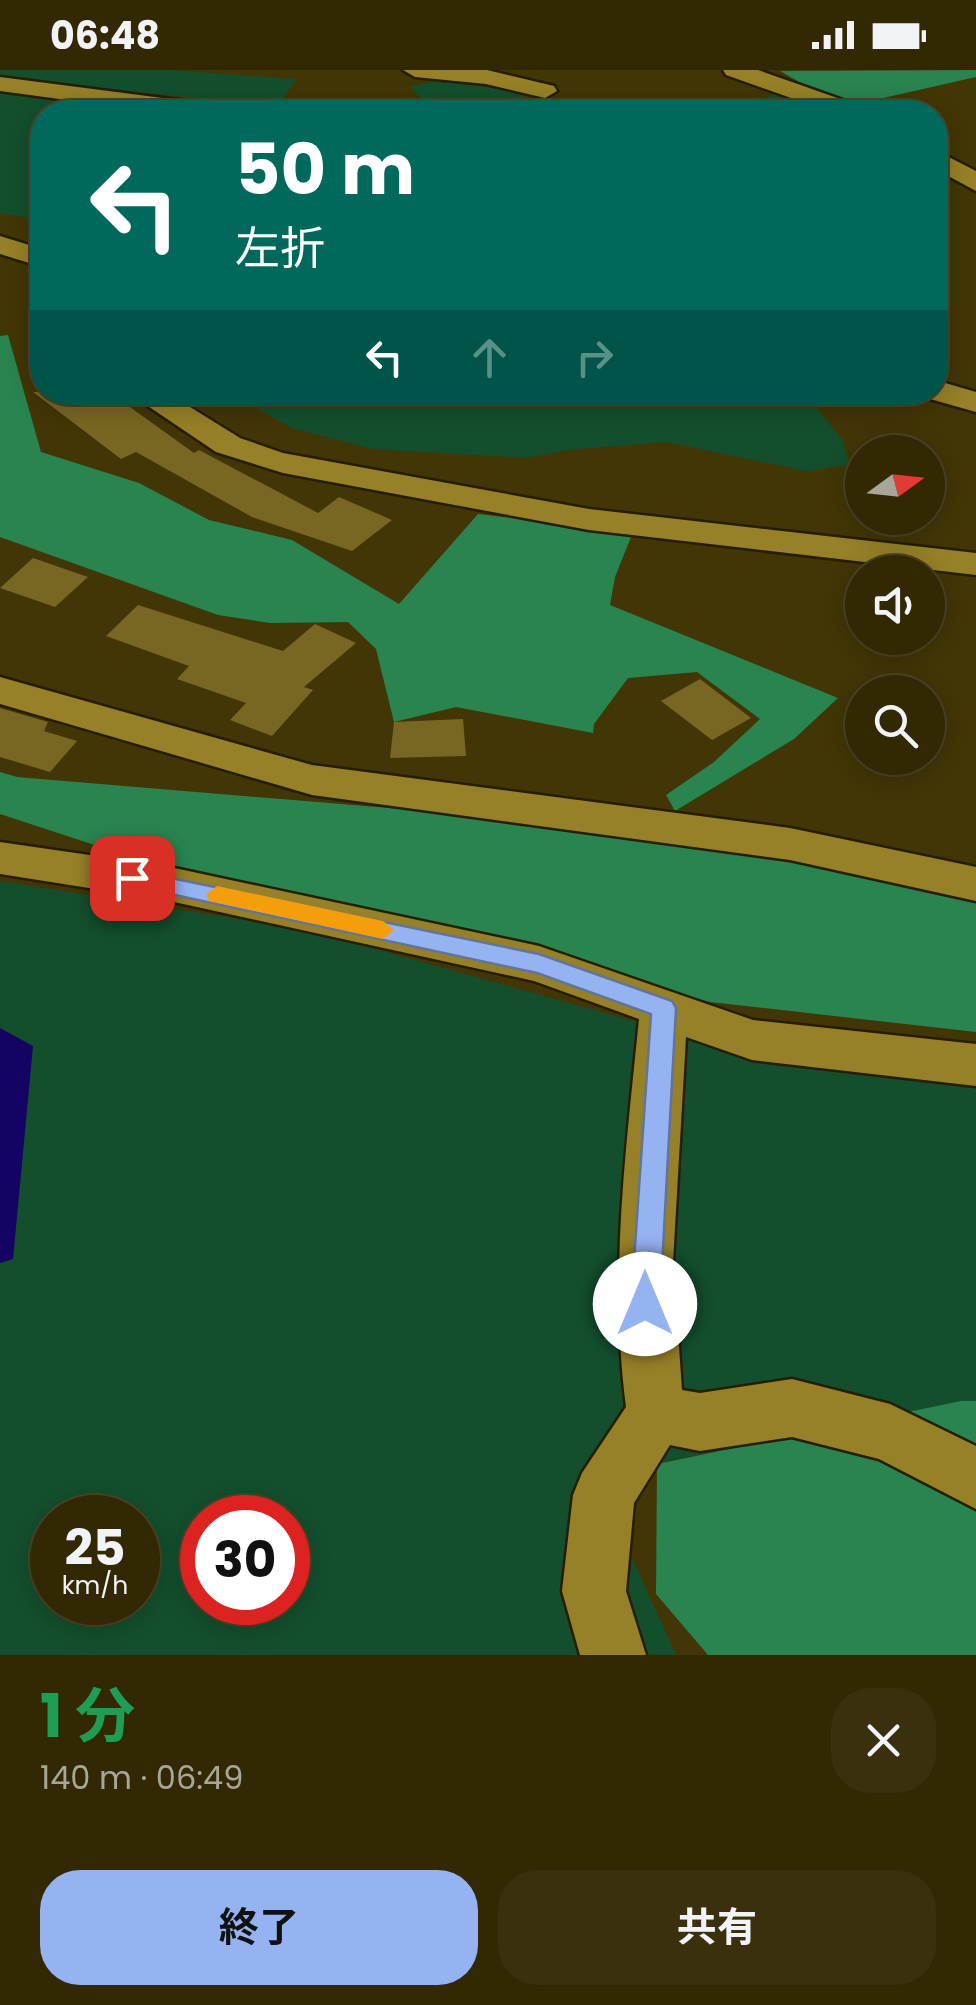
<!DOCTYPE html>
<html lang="ja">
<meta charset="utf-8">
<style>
:root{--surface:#322804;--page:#3a300e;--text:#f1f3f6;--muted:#a8a69a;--line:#4d4426;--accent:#95b2f1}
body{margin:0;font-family:Poppins,"Noto Sans JP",sans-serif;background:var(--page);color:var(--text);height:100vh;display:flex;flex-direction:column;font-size:38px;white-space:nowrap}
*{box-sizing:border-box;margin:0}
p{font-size:32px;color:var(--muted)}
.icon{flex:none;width:55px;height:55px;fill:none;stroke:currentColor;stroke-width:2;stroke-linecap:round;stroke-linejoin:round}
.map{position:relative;height:1585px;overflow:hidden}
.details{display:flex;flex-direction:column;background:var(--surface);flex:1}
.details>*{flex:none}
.top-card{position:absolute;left:30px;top:30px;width:918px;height:305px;border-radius:40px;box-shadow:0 5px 25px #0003,0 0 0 2px var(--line);background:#00695c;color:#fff;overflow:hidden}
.needle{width:65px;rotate:75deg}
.tools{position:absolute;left:845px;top:365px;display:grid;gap:20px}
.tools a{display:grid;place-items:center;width:100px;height:100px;border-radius:50%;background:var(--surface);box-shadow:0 5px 25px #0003,0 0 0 2px var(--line);font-size:50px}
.speed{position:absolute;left:30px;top:1425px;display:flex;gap:20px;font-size:50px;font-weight:700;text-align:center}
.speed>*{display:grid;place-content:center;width:130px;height:130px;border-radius:50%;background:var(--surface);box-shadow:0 5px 25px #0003,0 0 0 2px var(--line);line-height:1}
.speed small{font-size:25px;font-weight:400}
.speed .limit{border:15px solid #d22;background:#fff;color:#111}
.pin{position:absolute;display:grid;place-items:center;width:85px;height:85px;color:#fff;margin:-42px;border-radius:20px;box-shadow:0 5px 15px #0006}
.me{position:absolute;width:110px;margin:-55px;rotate:0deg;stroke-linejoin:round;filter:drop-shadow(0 0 8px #0008)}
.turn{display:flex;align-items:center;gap:35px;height:210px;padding:0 40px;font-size:45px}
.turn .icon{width:130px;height:130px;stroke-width:2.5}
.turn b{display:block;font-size:70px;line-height:85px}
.lanes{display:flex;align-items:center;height:95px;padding:0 40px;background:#0003;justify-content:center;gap:50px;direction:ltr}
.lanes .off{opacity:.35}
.round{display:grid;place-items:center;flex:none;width:105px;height:105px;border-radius:40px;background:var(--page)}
.overview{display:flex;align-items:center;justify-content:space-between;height:170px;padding:0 40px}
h1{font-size:60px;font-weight:700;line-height:75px;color:#1e9e55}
.primary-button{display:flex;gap:20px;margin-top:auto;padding:20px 40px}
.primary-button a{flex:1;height:115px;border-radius:40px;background:var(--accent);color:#111;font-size:40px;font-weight:700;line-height:115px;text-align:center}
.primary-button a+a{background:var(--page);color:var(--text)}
.status{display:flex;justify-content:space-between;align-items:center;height:70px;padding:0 50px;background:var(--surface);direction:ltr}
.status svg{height:28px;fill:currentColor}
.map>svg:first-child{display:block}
.green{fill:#134f2d;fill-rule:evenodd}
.forest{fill:#298450}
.water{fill:#130362}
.building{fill:#786623}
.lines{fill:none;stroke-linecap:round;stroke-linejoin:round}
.minor-casing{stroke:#251e04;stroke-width:5}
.minor{fill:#968028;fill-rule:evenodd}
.route{fill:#95b2f1;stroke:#61749d;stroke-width:2.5}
.slow{fill:#f59e0b}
</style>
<div class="status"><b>06:48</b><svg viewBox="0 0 49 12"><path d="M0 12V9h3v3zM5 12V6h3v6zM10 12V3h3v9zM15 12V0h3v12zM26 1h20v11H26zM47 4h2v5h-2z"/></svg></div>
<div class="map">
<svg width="976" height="1585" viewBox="0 0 976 1585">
<rect width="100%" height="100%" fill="#423606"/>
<g class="green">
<polygon points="0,0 168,0 297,9 275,39 227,42 221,30 0,10"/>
<polygon points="433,11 506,19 560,42 436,42 410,17"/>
<polygon points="0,18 102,31 97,42 42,42 42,141 35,149 0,143"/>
<polygon points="782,22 836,42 720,42"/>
<polygon points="229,323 681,323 677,337 804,323 842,369 850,395 806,401 667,372 568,380 525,388 372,379 292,358"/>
<path d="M0 811 307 860 716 974 976 1004V1331L657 1393 604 1426 676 1585H0ZM52 1448H138V1532H52ZM202 1448H288V1532H202Z"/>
</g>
<g class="forest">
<polygon points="976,0 976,7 870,31 826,27 780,1"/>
<polygon points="8,265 41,382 139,413 209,450 292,470 399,534 478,444 633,462 615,507 610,535 838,628 794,669 675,741 666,725 714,692 760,649 697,602 628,608 594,654 593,663 456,637 394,652 376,579 348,552 270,553 218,545 0,467 0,266"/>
<polygon points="0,702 17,707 581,754 807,791 976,825 976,962 710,932 128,786 0,744"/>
<polygon points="961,1331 976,1331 976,1585 708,1585 656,1524 657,1394"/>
</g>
<polygon class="water" points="0,958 33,976 13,1189 0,1193"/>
<g class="building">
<polygon points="33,322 109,322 194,383 199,380 318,443 339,427 392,450 352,481 252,447 136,382 121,389"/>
<polygon points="33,488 88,507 55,537 0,518"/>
<polygon points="138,535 283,581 315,554 356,573 304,617 313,620 272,666 230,650 246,633 177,609 189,596 106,566"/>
<polygon points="700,609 751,648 712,670 661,631"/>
<polygon points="0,638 48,652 44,661 77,671 50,702 0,687"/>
<polygon points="463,649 466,686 390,688 394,652"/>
</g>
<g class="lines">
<defs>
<g id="minor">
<polygon points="403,0 487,0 554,16 557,21 545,28 486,14 415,7"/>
<polygon points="723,0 758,0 863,37 867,42 831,42 726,5"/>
<polygon points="0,7 209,34 222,42 156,42 0,21"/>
<polygon points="935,80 976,101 976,121 935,99"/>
<polygon points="0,166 42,179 42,197 0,184"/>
<polygon points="935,310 976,322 976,342 923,327 920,322 935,322"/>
<polygon points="127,322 166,322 240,368 283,383 589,439 976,483 976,505 589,460 283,403 216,382"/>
<polygon points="0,607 312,695 790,758 976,797 976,831 790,790 312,725 0,634"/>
<path d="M0 772 165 796 539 876 753 950 976 974V1016L752 990 686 967 673 1192 682 1320 700 1323 792 1309 890 1334 976 1376V1439L879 1389 792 1367 700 1381 670 1375 634 1433 626 1521 646 1585H580L562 1521 573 1425 582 1403 626 1337C609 1207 626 1079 639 949L534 911 165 830 0 804Z"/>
</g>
</defs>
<use href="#minor" class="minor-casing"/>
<use href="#minor" class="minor"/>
</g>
<polygon class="route" points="132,800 539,884 672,931 676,938 660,1234 655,1243 645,1247 635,1243 631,1234 651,944 537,903 124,814 121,808"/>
<polygon class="slow" points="217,816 383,851 394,860 383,869 209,831 206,824"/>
</svg>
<div class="tools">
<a><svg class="needle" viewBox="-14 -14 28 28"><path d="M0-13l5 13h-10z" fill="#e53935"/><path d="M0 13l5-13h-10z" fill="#a8a69a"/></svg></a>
<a><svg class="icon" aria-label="sound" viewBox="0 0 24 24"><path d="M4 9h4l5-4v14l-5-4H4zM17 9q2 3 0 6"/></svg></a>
<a><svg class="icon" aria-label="search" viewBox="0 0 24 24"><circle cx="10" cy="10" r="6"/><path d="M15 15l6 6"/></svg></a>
</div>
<div class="speed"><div>25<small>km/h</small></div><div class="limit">30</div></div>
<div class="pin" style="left:132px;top:808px;background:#d93025"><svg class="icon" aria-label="arrive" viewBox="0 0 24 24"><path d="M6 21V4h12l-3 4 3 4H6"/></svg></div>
<svg class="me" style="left:645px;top:1234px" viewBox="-20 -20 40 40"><circle r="19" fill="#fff"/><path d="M0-13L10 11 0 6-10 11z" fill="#95b2f1"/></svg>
<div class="top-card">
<div class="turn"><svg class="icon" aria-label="left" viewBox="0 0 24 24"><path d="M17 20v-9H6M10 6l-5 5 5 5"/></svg><div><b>50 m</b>左折</div></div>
<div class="lanes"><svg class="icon" aria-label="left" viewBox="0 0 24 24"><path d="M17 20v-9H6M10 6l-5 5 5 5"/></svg><svg class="icon off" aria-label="ahead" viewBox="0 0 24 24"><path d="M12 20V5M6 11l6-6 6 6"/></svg><svg class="icon off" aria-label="right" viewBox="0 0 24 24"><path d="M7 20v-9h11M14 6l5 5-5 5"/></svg></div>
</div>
</div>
<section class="details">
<div class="overview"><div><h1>1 分</h1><p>140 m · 06:49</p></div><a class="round"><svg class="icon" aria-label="close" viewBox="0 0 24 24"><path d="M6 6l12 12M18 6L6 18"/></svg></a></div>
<div class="primary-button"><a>終了</a><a>共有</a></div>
</section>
